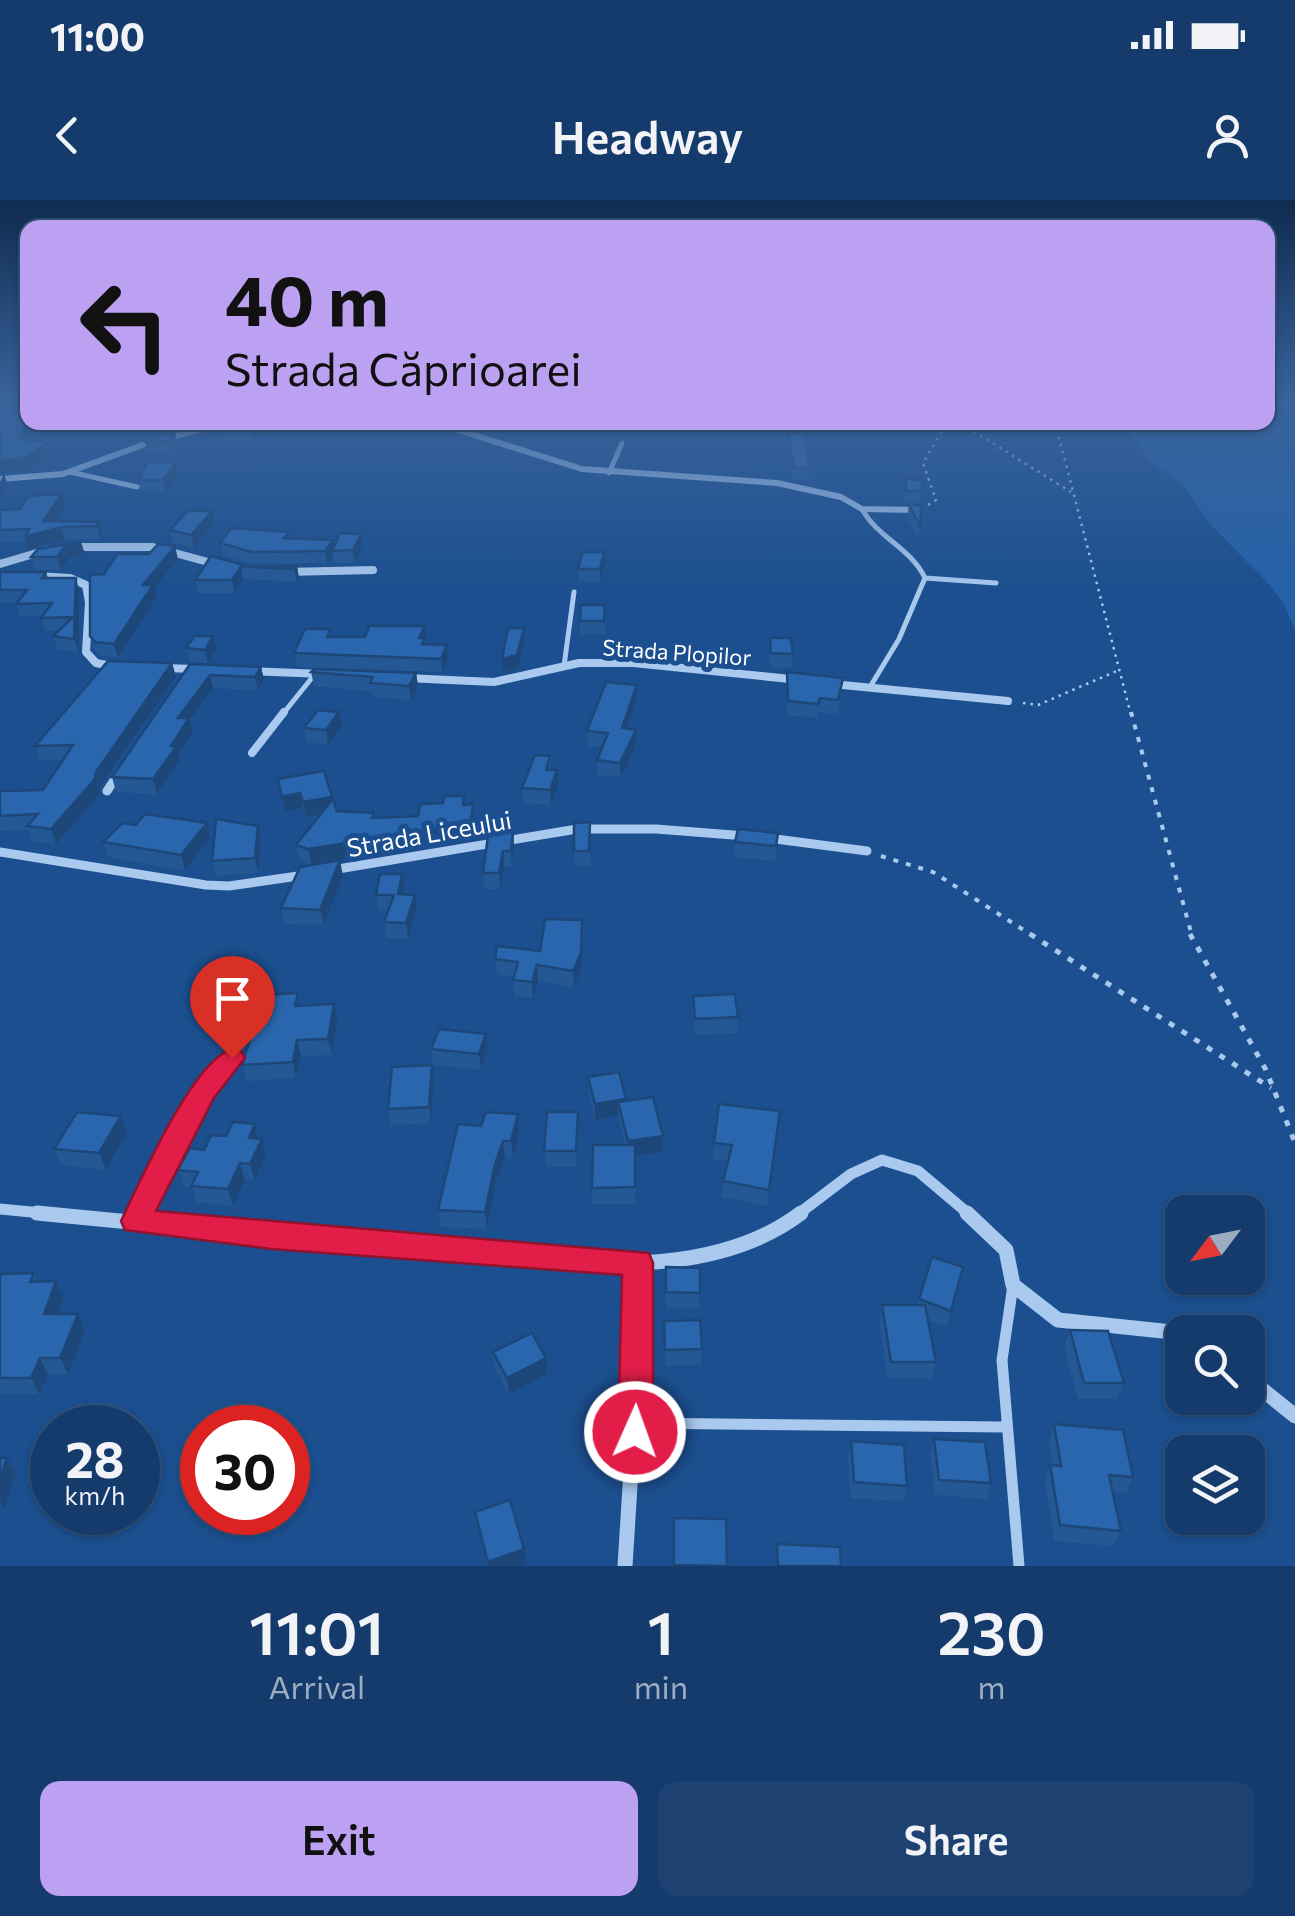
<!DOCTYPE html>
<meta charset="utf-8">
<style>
:root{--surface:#143b6b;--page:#1d4271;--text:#f1f3f6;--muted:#9dadc1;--line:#33557e;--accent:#bca0f2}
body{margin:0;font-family:Commissioner,sans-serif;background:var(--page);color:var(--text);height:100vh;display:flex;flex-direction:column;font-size:38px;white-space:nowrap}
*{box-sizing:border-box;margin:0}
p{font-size:32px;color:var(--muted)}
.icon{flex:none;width:55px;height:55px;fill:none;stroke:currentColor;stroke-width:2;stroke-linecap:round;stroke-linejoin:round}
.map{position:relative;height:1366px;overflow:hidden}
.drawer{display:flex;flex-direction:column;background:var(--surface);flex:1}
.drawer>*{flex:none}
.hud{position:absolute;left:20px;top:20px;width:1255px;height:210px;border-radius:20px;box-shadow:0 2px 8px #0004,0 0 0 2px var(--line);background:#bca0f2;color:#111;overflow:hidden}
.needle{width:65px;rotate:238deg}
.buttons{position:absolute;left:1165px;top:995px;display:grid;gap:20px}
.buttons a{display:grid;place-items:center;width:100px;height:100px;border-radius:20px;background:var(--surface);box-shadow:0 2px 8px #0004,0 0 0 2px var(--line);font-size:50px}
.speed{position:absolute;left:30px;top:1205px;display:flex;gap:20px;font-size:50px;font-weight:700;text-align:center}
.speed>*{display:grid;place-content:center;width:130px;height:130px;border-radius:50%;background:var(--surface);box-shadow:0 2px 8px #0004,0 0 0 2px var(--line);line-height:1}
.speed small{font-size:25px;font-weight:400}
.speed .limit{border:15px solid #d22;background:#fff;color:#111}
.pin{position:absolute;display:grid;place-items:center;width:85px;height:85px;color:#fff;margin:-102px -42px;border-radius:50% 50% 50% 0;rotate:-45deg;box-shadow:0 0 10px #0007}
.pin .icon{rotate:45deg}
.me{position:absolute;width:110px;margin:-55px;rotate:2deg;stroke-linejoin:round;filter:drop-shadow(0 0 8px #0008)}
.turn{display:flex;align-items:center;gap:35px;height:210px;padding:0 40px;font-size:45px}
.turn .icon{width:130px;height:130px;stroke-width:2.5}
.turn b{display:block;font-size:70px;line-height:85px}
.eta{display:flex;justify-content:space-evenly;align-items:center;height:170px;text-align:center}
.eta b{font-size:60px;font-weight:600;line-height:70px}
.action{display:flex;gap:20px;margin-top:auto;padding:20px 40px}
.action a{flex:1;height:115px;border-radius:20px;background:var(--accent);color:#111;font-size:40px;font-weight:600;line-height:115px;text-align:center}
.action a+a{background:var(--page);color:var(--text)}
.status{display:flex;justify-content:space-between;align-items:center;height:70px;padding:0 50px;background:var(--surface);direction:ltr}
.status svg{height:28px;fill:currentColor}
header{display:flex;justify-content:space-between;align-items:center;height:130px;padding:0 40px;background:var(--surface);font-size:45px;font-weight:600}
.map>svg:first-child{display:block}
.green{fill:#2461a8}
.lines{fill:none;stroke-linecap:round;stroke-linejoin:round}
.path-far2{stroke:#a9c9ee;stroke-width:2.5;stroke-dasharray:2.5 5;stroke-linecap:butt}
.path-far1{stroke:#a9c9ee;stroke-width:4;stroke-dasharray:5 8;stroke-linecap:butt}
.path{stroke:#a9c9ee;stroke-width:5;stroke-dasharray:6 9;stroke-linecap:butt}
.lane-far3{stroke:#a9c9ee;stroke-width:5}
.lane-far2{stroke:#a9c9ee;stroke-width:8}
.lane-far1{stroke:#a9c9ee;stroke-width:9}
.lane{stroke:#a9c9ee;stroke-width:11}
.street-far4{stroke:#a9c9ee;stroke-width:6}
.street-far3{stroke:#a9c9ee;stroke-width:8}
.street-far2{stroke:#a9c9ee;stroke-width:9}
.street-far1{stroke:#a9c9ee;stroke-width:11}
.street{stroke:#a9c9ee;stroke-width:15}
.wall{fill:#245895}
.shaded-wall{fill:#1d4779}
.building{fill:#2a66ad;stroke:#1d4779;stroke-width:2.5}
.route{fill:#e11d48;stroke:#92132f;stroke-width:2.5}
.labels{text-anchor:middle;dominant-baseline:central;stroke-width:10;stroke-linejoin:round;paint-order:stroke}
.far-street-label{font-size:22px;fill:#fff;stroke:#1b4f8f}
.street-label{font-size:25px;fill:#fff;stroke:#1b4f8f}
</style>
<div class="status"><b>11:00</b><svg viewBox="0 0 49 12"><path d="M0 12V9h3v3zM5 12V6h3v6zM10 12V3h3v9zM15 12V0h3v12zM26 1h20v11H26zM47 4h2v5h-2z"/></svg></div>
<header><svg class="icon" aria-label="back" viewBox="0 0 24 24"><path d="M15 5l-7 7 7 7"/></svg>Headway<svg class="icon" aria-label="person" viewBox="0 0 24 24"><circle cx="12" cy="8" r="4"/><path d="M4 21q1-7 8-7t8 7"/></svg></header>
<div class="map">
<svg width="1295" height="1366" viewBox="0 0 1295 1366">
<rect width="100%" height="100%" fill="#1b4f8f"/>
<polygon class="green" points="1268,199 1295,199 1295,430 1284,404 1266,381 1209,323 1182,284 1153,264 1124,223 1268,222"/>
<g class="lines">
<g class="path-far2">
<polyline points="1055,222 1131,515"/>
<polyline points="928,305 936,300 923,263 944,228 970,229 1071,292"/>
<polyline points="1023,503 1038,505 1119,470"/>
</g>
<g class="path-far1">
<polyline points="1131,512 1192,736"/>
<polyline points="881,656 933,672 1033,736"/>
</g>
<g class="path">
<polyline points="1030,734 1271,888"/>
<polyline points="1190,734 1266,870 1295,943"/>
</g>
<g class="lane-far3">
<polyline points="164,238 184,222"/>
<polyline points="70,272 137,287"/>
<polyline points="609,273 622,243"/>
<path d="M862 309C878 338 911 348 925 378L899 439 870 487"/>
<polyline points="925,378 996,383"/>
<polyline points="564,466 574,392"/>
<polyline points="282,515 315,474"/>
</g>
<polyline class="lane-far2" points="252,553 284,512"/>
<polyline class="lane-far1" points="139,1015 191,917 232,858"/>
<g class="lane">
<polyline points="136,1021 140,1013"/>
<polyline points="1013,1085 1002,1160 1019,1366"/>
<polyline points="635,1223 1004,1227"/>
</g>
<g class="street-far4">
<polyline points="433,222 582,269 777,283 841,297 862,309 919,310"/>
<polyline points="0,279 63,274 148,243 229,222"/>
</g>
<g class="street-far3">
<polyline points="69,347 153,347 219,365"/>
<polyline points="0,364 47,350"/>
<polyline points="285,372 373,370"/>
<polyline points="36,376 70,378 86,385 89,402 86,452 96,463 118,467"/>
<polyline points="160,468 198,469"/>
<polyline points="250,471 323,474"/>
<polyline points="405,478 494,482 579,463 633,463 800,480"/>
<polyline points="832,484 1008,501"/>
</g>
<g class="street-far2">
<polyline points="107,591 119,573"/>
<polyline points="768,638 867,651"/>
<polyline points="0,652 206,685 229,686 305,675"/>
<polyline points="332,670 577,629 656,629 746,636"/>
</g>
<g class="street-far1">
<polyline points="0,1009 62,1015"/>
<polyline points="797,1015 851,974 882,960 918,971 970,1015"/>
</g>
<g class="street">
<path d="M37 1013C179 1027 320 1040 462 1051 528 1056 600 1068 666 1061 714 1056 763 1042 801 1013"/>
<polyline points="967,1013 1006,1050 1013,1085 1058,1120 1172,1132 1182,1138"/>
<polyline points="1248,1178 1295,1216"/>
<polyline points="625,1366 639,1143 638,1063"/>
</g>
</g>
<g class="wall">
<polygon points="151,222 174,222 161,233 160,230 153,229"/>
<polygon points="227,222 337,222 330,229 258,233 253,240 224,241 222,230"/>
<polygon points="175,232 177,243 171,252 147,253 145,242"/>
<polygon points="788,233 810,268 809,279 793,279 788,244"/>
<polygon points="179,275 166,292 141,291 139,280"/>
<polygon points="906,279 922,291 920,303 904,303"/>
<polygon points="909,305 920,326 919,339 907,317"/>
<polygon points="65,306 54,321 99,322 102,334 100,339 65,340 28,349 26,341 0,342 0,310"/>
<polygon points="214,323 194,348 173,343 170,330"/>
<polygon points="290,338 333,340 334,346 362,346 355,363 334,363 333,356 327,363 254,364 223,356 220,343"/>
<polygon points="85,354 69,358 61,370 35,370 31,357"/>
<polygon points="211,356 250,367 297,366 299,379 297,382 243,379 235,393 198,393 195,380"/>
<polygon points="178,359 154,389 156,398 118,458 99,455 94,449 90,436 104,374"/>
<polygon points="605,365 600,382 579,382 578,369"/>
<polygon points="0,372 46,372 48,378 76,378 79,391 79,452 57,449 53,436 58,431 46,431 41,418 43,416 20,417 16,403 0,403"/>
<polygon points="606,418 605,434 580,434 580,421"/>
<polygon points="332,437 426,440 425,444 447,445 448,459 442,472 297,467 294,453"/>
<polygon points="770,438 793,454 792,468 770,467"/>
<polygon points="186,448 217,449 208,463 190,462"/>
<polygon points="172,463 176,477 100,586 100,594 56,644 32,641 28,630 0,631 0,591 43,590 63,560 39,560 35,546"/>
<polygon points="190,464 261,467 264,480 258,490 213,488 190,520 193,532 178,556 180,561 157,594 116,592 112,577"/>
<polygon points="311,472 416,473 418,486 411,500 372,497 371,491 314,486"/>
<polygon points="787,472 842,492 837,514 818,512 817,518 787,515"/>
<polygon points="637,499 627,529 636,530 636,545 621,577 597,575 597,560 602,547 588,546 587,531"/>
<polygon points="342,526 328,545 307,542 304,528"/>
<polygon points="550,556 551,570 557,570 558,585 551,605 523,603 522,588"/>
<polygon points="324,571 337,611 374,617 418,616 465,605 473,604 474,619 472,638 311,664 299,660 296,645 320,615 306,617 303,608 285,612 278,579"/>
<polygon points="574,623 590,637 590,666 575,666"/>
<polygon points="136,625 210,638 185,671 108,657 103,642"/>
<polygon points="258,626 261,641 258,673 216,676 212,661"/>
<polygon points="513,632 514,648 512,667 504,667 500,689 485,689 483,673"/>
<polygon points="778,633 775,661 734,657 735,642"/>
<polygon points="402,674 405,689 404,694 415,695 417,710 408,739 387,738 384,722 388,711 378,711 376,695"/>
<polygon points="343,676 324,725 285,724 281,708"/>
<polygon points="582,720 581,769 574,787 538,781 533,798 514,796 513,777 497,775 495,759 540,751"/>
<polygon points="693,796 738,817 737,833 695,835 692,812"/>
<polygon points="301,806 338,820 332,855 301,856 296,878 247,881 242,865"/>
<polygon points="486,834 488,850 481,870 433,865 431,849"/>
<polygon points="432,865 434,881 431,923 391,925 388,909"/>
<polygon points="588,877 626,901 663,952 635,956 635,1004 592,1004 592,988 625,945 618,916 595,920 589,893"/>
<polygon points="780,911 767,1006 722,997 723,981 728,961 713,959 714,943"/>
<polygon points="518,914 519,931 513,958 505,957 496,981 487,1029 441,1027 438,1010 481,926"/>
<polygon points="121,916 127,932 106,970 61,965 54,949"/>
<polygon points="255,924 259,939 262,939 266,955 255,981 245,980 233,1006 197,1002 192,987 184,986 178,970 204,950 226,936"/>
<polygon points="578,928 576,967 546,967 544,951"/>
<polygon points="932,1057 963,1067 947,1127 928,1120 936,1162 932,1178 888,1178 879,1122 882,1105 917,1105"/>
<polygon points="666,1067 700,1068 699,1109 666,1108"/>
<polygon points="34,1073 38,1082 56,1081 64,1098 57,1114 85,1131 68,1174 48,1174 39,1194 0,1194 0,1074"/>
<polygon points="664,1121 702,1149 701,1165 665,1166"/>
<polygon points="1070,1130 1124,1183 1117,1199 1078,1199 1064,1147"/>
<polygon points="493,1152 547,1174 509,1194 495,1168"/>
<polygon points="1054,1224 1133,1277 1126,1293 1113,1292 1121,1331 1113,1346 1054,1341 1045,1281 1050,1265 1053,1265 1049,1240"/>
<polygon points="934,1239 991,1283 986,1299 935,1295 930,1255"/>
<polygon points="851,1241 907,1286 903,1301 851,1298 848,1257"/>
<polygon points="475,1312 524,1349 526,1364 520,1366 488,1366"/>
</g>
<g class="shaded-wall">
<polygon points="28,222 38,222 21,250 18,239"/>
<polygon points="158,222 174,222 161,233"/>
<polygon points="256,222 258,233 253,240 251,229"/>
<polygon points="175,232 177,243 171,252 169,241"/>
<polygon points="48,242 51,253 31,268 0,273 0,261"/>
<polygon points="176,263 179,275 166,292 163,280"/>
<polygon points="4,274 8,285 0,301 0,282"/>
<polygon points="62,294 65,306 48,331 61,327 65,340 28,349 25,337 43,321"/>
<polygon points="212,311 214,323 194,348 191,335"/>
<polygon points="99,322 102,334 100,339 97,326"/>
<polygon points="361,334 362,346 355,363 353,350"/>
<polygon points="333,340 335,351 332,351 333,356 327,363 325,351"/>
<polygon points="81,342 85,354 69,358 61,370 57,357 66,345"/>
<polygon points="175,346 178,359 154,389 156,398 118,458 114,444 143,385"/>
<polygon points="604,352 605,365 600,382 600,369"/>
<polygon points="241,366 243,379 235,393 232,380"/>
<polygon points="297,366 299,379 297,382 294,369"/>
<polygon points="76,378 79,391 79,452 74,439"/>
<polygon points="425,426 426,440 425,442 426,452 419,438"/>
<polygon points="524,428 524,441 518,469 503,472 502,459"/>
<polygon points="213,436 217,449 208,463 205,450"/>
<polygon points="447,445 448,459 442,472 441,459"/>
<polygon points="172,463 176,477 100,586 100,594 56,644 51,629 96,572"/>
<polygon points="261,467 264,480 258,490 255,477"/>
<polygon points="416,473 418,486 411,500 409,486"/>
<polygon points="210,475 213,488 190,520 193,532 178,556 180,561 157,594 153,579 178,518"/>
<polygon points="637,485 637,499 622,542 622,528"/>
<polygon points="339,512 342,526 328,545 326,530"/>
<polygon points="636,530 636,545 621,577 620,563"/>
<polygon points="557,570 558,585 551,605 550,590"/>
<polygon points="300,593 303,608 285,612 282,597"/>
<polygon points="332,597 335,612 306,617 303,602"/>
<polygon points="473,604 474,619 472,638 311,664 308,649"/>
<polygon points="207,623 210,638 185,671 181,655"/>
<polygon points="258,626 261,641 258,673 255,658"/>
<polygon points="513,632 514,648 512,667 511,651"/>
<polygon points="503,651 504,667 500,689 499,673"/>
<polygon points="340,660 343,676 324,725 320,710"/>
<polygon points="402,674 405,689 401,710 398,694"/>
<polygon points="415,695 417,710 408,739 406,723"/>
<polygon points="582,720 581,769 574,787 573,771"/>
<polygon points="537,765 538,781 533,798 532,782"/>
<polygon points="334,804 338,820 332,855 328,839"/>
<polygon points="486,834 488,850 481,870 479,854"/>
<polygon points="297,840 301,856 296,878 293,862"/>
<polygon points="432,865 434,881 431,923 429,907"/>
<polygon points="626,899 626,915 618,902 618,916 595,920 595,904"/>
<polygon points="578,912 578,928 576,967 576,951"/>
<polygon points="518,914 519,931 513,958 511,941"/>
<polygon points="121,916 127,932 106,970 99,953"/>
<polygon points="255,924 259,941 249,938"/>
<polygon points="663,936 663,952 628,957 628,941"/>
<polygon points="262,939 266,955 255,981 250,964"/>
<polygon points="503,941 505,957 496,981 487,1029 485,1012 495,964"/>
<polygon points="240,963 245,980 233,1006 228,989"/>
<polygon points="56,1081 64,1098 52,1130 44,1114"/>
<polygon points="78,1114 85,1131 68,1174 60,1158"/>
<polygon points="40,1158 48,1174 39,1194 31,1178"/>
<polygon points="546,1158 547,1174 509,1194 507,1178"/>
<polygon points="7,1258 16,1274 4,1309 0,1302 0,1278"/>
<polygon points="524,1349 526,1364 520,1366 489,1366 488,1362"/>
</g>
<g class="building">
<polygon points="0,199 28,199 28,222 18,239 48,242 28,257 0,261"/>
<polygon points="227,222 256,222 251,229 222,230"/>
<polygon points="175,232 169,241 145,242 147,239"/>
<polygon points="788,233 804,233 810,268 794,268"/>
<polygon points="147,263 176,263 163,280 139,280"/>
<polygon points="906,279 922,280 922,291 906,291"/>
<polygon points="62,294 43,321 99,322 97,326 61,327 25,337 29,329 0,330 0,310 20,309 28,296"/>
<polygon points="909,305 921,305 920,326"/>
<polygon points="188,311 212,311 191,335 170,330"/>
<polygon points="231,328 289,332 284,338 333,340 325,351 252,352 220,343"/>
<polygon points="340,333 361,334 353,350 332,351"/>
<polygon points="81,342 66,345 57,357 31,357 38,349"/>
<polygon points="158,344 175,346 143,385 153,385 114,444 95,442 90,436 90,375 104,374 117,354 149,354"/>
<polygon points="583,352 604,352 600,369 578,369"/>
<polygon points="211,356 250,367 241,366 232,380 195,380"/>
<polygon points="297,366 294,369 250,367"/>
<polygon points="0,372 46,372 42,378 76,378 74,439 53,436 73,417 41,418 52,403 16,404 27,390 0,390"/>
<polygon points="581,405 605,405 604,421 580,421"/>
<polygon points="369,426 425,426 419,438 425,438 422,444 447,445 441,459 294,453 305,429 330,429 327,437 365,437"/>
<polygon points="508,428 524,428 517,455 502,459"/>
<polygon points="194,436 213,436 205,450 186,448"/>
<polygon points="770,438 791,438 793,454 771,453"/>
<polygon points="108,461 172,463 96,572 95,579 51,629 27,626 38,614 0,616 0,591 43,590 73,545 35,546"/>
<polygon points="190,464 261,467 255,477 210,475 178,518 189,518 171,546 176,547 153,579 112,577"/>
<polygon points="314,469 416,473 409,486 370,483 373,477 311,472"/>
<polygon points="787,472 843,478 838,500 820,498 818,504 788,501"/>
<polygon points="606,482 637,485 622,528 636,530 620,563 597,560 608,533 587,531"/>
<polygon points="318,510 339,512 326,530 304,528"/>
<polygon points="535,555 550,556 546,570 557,570 550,590 522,588"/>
<polygon points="324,571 332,597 303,602 300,593 282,597 278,579"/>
<polygon points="444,596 464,596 463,605 473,604 471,623 308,649 296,645 333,599 337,611 374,613 372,618 418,616 420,604 443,603"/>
<polygon points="145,614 207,623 181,655 103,642 122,623 136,625"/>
<polygon points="216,619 258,626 255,658 212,661"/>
<polygon points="590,622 589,651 574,651 574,623"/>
<polygon points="738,629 778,633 776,646 735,642"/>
<polygon points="513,632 511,651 503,651 499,673 483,673 488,636"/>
<polygon points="340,660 320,710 281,708 300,667"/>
<polygon points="380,674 402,674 398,694 415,695 406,723 384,722 394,695 376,695"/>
<polygon points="545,719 582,720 581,753 573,771 537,765 532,782 513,780 518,762 495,759 497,746 540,751"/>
<polygon points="298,793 295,806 334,804 328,839 297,840 293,862 242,865 264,795"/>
<polygon points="735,794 738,817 695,819 693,796"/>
<polygon points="439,829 486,834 479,854 431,849"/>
<polygon points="432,865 429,907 388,909 392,867"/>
<polygon points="619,872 626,899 595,904 588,877"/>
<polygon points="653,897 663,936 628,941 618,902"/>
<polygon points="719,904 780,911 769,990 723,981 732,945 714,943"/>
<polygon points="77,912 121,916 99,953 54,949"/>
<polygon points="486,912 518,914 511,941 503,941 495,964 485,1012 438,1010 458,924 481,926"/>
<polygon points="547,912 578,912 576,951 544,951"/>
<polygon points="233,922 255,924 249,938 262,939 250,964 240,963 228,989 191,986 198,972 178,970 190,948 204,950 211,935 226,936"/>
<polygon points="593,945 635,945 635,987 592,988"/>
<polygon points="932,1057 963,1067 951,1111 919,1099"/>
<polygon points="666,1067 700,1068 700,1093 666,1092"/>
<polygon points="34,1073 30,1082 56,1081 44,1114 78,1114 60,1158 40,1158 31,1178 0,1178 0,1074"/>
<polygon points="882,1105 925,1105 936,1162 891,1162"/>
<polygon points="700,1120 702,1149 665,1150 664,1121"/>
<polygon points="1070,1130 1108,1131 1124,1183 1084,1183"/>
<polygon points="532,1133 546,1158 507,1178 493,1152"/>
<polygon points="1054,1224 1123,1230 1133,1277 1109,1275 1121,1331 1060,1325 1050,1265 1061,1266"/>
<polygon points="934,1239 985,1242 991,1283 939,1280"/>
<polygon points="851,1241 904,1245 907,1286 854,1282"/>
<polygon points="0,1258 7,1258 0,1278"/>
<polygon points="510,1300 524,1349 488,1362 475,1312"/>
<polygon points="674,1318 726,1319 727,1366 674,1365"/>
<polygon points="777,1344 840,1347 841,1366 778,1366"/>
</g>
<linearGradient id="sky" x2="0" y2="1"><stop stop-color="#0f2b4f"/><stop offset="0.51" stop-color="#39639b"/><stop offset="1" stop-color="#39639b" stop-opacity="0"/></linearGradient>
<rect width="1295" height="391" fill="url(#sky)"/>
<path class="route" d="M232 849 241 851 245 858 214 898 156 1011 649 1053 653 1063V1232L648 1244 635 1249 623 1244 618 1232 622 1075 271 1049 125 1030 121 1021C139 983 193 860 232 849Z"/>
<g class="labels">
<g class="far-street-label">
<text transform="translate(677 452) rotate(4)">Strada Plopilor</text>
</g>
<g class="street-label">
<text transform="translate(429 633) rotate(-10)">Strada Liceului</text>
</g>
</g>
</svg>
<div class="buttons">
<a><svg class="needle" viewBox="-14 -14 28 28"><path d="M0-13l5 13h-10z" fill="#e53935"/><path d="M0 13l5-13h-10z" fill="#9dadc1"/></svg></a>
<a><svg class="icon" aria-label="search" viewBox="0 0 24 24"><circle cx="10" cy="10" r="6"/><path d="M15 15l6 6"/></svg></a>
<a><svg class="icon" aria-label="layers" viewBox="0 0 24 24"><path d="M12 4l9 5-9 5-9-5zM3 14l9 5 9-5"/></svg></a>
</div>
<div class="speed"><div>28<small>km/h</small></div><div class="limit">30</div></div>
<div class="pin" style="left:232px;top:858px;background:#d93025"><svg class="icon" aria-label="arrive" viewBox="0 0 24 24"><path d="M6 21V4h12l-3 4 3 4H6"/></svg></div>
<svg class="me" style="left:635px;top:1232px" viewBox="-20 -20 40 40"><circle r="17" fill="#e11d48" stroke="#fff" stroke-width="3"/><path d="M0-11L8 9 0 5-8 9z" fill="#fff"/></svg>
<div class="hud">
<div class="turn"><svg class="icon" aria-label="left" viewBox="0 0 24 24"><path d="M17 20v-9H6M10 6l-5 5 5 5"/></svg><div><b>40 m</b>Strada Căprioarei</div></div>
</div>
</div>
<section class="drawer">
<div class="eta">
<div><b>11:01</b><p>Arrival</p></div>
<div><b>1</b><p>min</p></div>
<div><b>230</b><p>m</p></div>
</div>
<div class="action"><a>Exit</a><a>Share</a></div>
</section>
